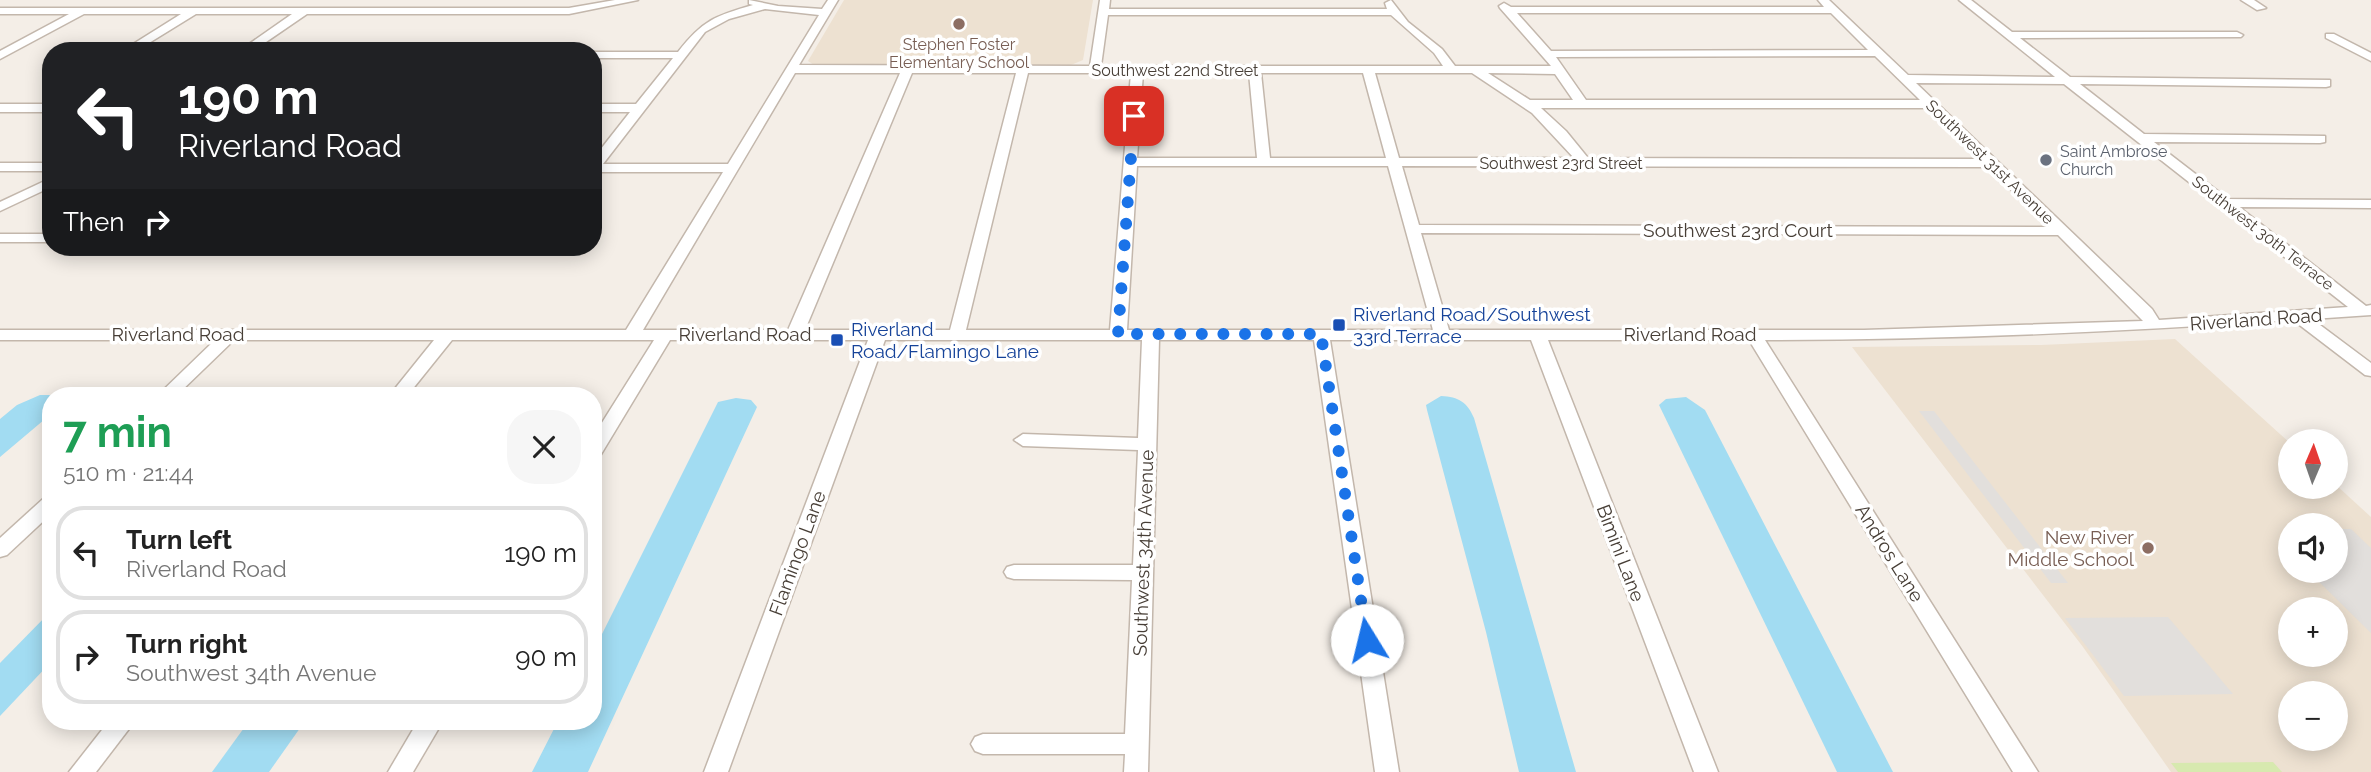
<!DOCTYPE html>
<meta charset="utf-8">
<style>
:root{--surface:#fff;--page:#f6f6f6;--text:#222;--muted:#767676;--line:#e0e0e0}
body{margin:0;font-family:Raleway,sans-serif;background:var(--page);color:var(--text);height:100vh;display:flex;flex-direction:column;font-size:26px;white-space:nowrap}
*{box-sizing:border-box;margin:0}
p{font-size:23px;color:var(--muted)}
.icon{flex:none;width:38px;height:38px;fill:none;stroke:currentColor;stroke-width:2;stroke-linecap:round;stroke-linejoin:round}
.map{position:relative;flex:1;overflow:hidden}
.sheet{position:absolute;left:42px;top:387px;width:560px;height:343px;display:flex;flex-direction:column;background:var(--surface);border-radius:28px;box-shadow:0 4px 18px #0003}
.sheet>*{flex:none}
.guide{position:absolute;left:42px;top:42px;width:560px;height:214px;border-radius:28px;box-shadow:0 4px 18px #0003;background:#202124;color:#fff;overflow:hidden}
.needle{width:46px;rotate:2deg}
.buttons{position:absolute;left:2278px;top:429px;display:grid;gap:14px}
.buttons a{display:grid;place-items:center;width:70px;height:70px;border-radius:50%;background:var(--surface);box-shadow:0 4px 18px #0003;font-size:35px}
.pin{position:absolute;display:grid;place-items:center;width:60px;height:60px;color:#fff;margin:-30px;border-radius:14px;box-shadow:0 4px 10px #0006}
.me{position:absolute;width:77px;margin:-38px;rotate:351deg;stroke-linejoin:round;filter:drop-shadow(0 0 5px #0008)}
.turn{display:flex;align-items:center;gap:24px;height:147px;padding:0 21px;font-size:32px}
.turn .icon{width:91px;height:91px;stroke-width:2.5}
.turn b{display:block;font-size:49px;line-height:60px}
.then{display:flex;align-items:center;height:66px;padding:0 21px;background:#0003;gap:14px;font-size:26px}
.round{display:grid;place-items:center;flex:none;width:74px;height:74px;border-radius:28px;background:var(--page)}
.overview{display:flex;align-items:center;justify-content:space-between;height:119px;padding:0 21px}
h1{font-size:42px;font-weight:700;line-height:52px;color:#1e9e55}
ul{padding:0;list-style:none}
li{display:flex;align-items:center;gap:21px;height:94px;margin:0 14px 10px;padding:0 7px;border:4px solid var(--line);border-radius:28px}
li div{flex:1}
li b{display:block;font-size:26px}
li em{font-style:normal}
.map>svg:first-child{display:block}
.education{fill:#ede1d1;fill-rule:evenodd}
.green{fill:#d7e9af}
.parking{fill:#e2dfdc}
.water{fill:#a2dcf2}
.lines{fill:none;stroke-linecap:round;stroke-linejoin:round}
.minor-casing{stroke:#c3b7ac;stroke-width:3}
.minor{fill:#fff;fill-rule:evenodd}
.route{stroke:#1a73e8;stroke-width:12;stroke-dasharray:0 21.6}
.education-dot{fill:#8d6e63;stroke:#fff;stroke-width:2.5}
.worship-dot{fill:#6b7280;stroke:#fff;stroke-width:2.5}
.transit-dot{fill:#1a4fb4;stroke:#fff;stroke-width:2.5}
.labels{text-anchor:middle;dominant-baseline:central;stroke-width:7;stroke-linejoin:round;paint-order:stroke}
.far-education-label{font-size:16px;fill:#785e54;stroke:#fff}
.far-street-label{font-size:16px;fill:#473e36;stroke:#fff}
.far-worship-label{font-size:16px;fill:#5b616d;stroke:#fff;text-anchor:start}
.street-label{font-size:19px;fill:#473e36;stroke:#fff}
.transit-label{font-size:19px;fill:#164399;stroke:#fff;text-anchor:start}
.education-label{font-size:19px;fill:#785e54;stroke:#fff;text-anchor:end}
</style>
<div class="map">
<svg width="2371" height="772" viewBox="0 0 2371 772">
<rect width="100%" height="100%" fill="#f4eee7"/>
<g class="education">
<polygon points="844,0 1093,0 1083,60 1071,65 814,65 808,61"/>
<path d="M2175 339 2291 444V486L2336 485 2371 517V772H2171L2083 647 1852 347 2041 345ZM2291 525H2336V570H2291ZM2291 609H2336V654H2291ZM2291 693H2336V738H2291Z"/>
</g>
<polygon class="green" points="2273,762 2282,772 2178,772 2171,763"/>
<g class="parking">
<polygon points="1919,411 1934,411 2068,583 2051,583"/>
<polygon points="2336,529 2351,529 2371,548 2371,633 2308,571 2336,570"/>
<polygon points="2168,617 2233,694 2124,696 2065,618"/>
</g>
<g class="water">
<polygon points="40,395 57,395 51,396 51,414 0,457 0,419 17,405"/>
<path d="M1441 396C1459 397 1467 402 1474 418L1576 772H1519L1486 632 1427 410 1426 405Z"/>
<polygon points="1686,397 1705,410 1893,772 1837,772 1659,405 1666,399"/>
<polygon points="736,398 751,400 757,407 588,772 532,772 558,721 593,721 593,652 718,402"/>
<polygon points="51,611 51,662 0,716 0,663"/>
<polygon points="249,721 305,721 269,772 212,772"/>
</g>
<g class="lines">
<defs>
<g id="minor">
<polygon points="615,0 638,0 569,14 307,14 253,51 239,51 292,14 196,14 136,51 122,51 181,14 84,14 0,59 0,51 69,14 0,14 0,8 569,8"/>
<path d="M749 0 778 6 822 9 828 0H838L799 65 1090 66 1100 0H1110L1109 9H1387L1385 3 1391 0 1408 22 1442 49 1455 66H1551L1500 8 1499 6 1504 3 1511 7H1824L1818 0H1829L1908 75 2055 77 1959 0H1971L2012 32H2237L2243 35 2241 37 2020 38 2070 77 2330 80V86L2326 87 2080 84 2144 134 2325 136V142L2320 143 2154 142 2228 199 2371 200V208L2239 207 2366 306 2371 305V315L2312 319 2371 363V376L2365 375 2293 320C2117 332 1942 340 1765 340L2038 772H2013L1749 340H1548L1718 772H1694L1531 340H1330L1399 772H1375L1314 340H1159L1148 772H1124L1125 754H983L975 751 971 744 975 737 983 734H1125L1132 580 1014 579 1007 577 1004 572 1007 567 1014 565H1133L1138 450 1023 446 1014 440 1023 434 1138 438 1142 340H885L728 772H704L868 340H670L600 456 593 458V437L654 340H452L407 396H389L434 340H234L176 396H157L215 340H0V330H626L723 172H593V159L630 112H593V104H636L673 58H593V52H678C703 20 715 16 753 5L749 4ZM765 9 819 15 728 164H603L705 32 729 19ZM1517 13H1831L1868 50 1551 51ZM1108 15H1391L1434 53 1443 66H1101ZM1875 56 1920 100H1586L1556 57ZM795 73H900L788 330H643ZM912 73H1016L950 330H805ZM1028 73H1131L1110 330H966ZM1143 73H1249L1257 158H1137ZM1261 73H1363L1386 158H1270ZM1375 73H1472L1532 113 1574 158H1399ZM1488 73 1555 74 1573 100H1530ZM1916 83 2064 84 2348 307 2159 320 2152 309ZM1541 108H1927L1980 159 1588 158 1566 131ZM1137 166H1388L1433 330H1127ZM1402 166 1988 167 2049 227 1419 225ZM1421 233 2058 235 2143 321 1864 330H1449Z"/>
<polygon points="2241,0 2254,0 2266,8 2257,10"/>
<polygon points="2326,34 2334,34 2371,53 2371,61 2326,38"/>
<rect x="0" y="104" width="51" height="8"/>
<rect x="0" y="163" width="51" height="8"/>
<polygon points="51,178 51,187 0,211 0,202"/>
<rect x="0" y="234" width="51" height="8"/>
<polygon points="51,496 51,514 7,555 0,557 0,538 44,498"/>
<polygon points="109,721 135,721 96,772 69,772"/>
<polygon points="418,721 443,721 413,772 388,772"/>
</g>
</defs>
<use href="#minor" class="minor-casing"/>
<use href="#minor" class="minor"/>
</g>
<g class="lines">
<polyline class="route" points="1134,116 1118,334 1321,334 1367,640"/>
</g>
<g class="education-dot">
<circle cx="959" cy="24" r="7"/>
<circle cx="2148" cy="548" r="7"/>
</g>
<circle class="worship-dot" cx="2046" cy="160" r="7"/>
<g class="transit-dot">
<rect x="1332" y="318" width="14" height="14" rx="3.5"/>
<rect x="830" y="333" width="14" height="14" rx="3.5"/>
</g>
<g class="labels">
<g class="far-education-label">
<text x="959" y="44">Stephen Foster<tspan x="959" dy="18">Elementary School</tspan></text>
</g>
<g class="far-street-label">
<text x="1175" y="70">Southwest 22nd Street</text>
<text transform="translate(1990 162) rotate(44)">Southwest 31st Avenue</text>
<text x="1561" y="163">Southwest 23rd Street</text>
<text transform="translate(2263 233) rotate(38)">Southwest 30th Terrace</text>
</g>
<g class="far-worship-label">
<text x="2060" y="151">Saint Ambrose<tspan x="2060" dy="18">Church</tspan></text>
</g>
<g class="street-label">
<text x="1738" y="230">Southwest 23rd Court</text>
<text transform="translate(2256 319) rotate(-4)">Riverland Road</text>
<text x="178" y="334">Riverland Road</text>
<text x="745" y="334">Riverland Road</text>
<text x="1690" y="334">Riverland Road</text>
<text transform="translate(797 553) rotate(-70)">Flamingo Lane</text>
<text transform="translate(1143 553) rotate(-88)">Southwest 34th Avenue</text>
<text transform="translate(1621 553) rotate(69)">Bimini Lane</text>
<text transform="translate(1890 553) rotate(58)">Andros Lane</text>
</g>
<g class="transit-label">
<text x="1353" y="314">Riverland Road/Southwest<tspan x="1353" dy="22">33rd Terrace</tspan></text>
<text x="851" y="329">Riverland<tspan x="851" dy="22">Road/Flamingo Lane</tspan></text>
</g>
<g class="education-label">
<text x="2134" y="537">New River<tspan x="2134" dy="22">Middle School</tspan></text>
</g>
</g>
</svg>
<div class="buttons">
<a><svg class="needle" viewBox="-14 -14 28 28"><path d="M0-13l5 13h-10z" fill="#e53935"/><path d="M0 13l5-13h-10z" fill="#767676"/></svg></a>
<a><svg class="icon" aria-label="sound" viewBox="0 0 24 24"><path d="M4 9h4l5-4v14l-5-4H4zM17 9q2 3 0 6"/></svg></a>
<a>+</a>
<a>−</a>
</div>
<div class="pin" style="left:1134px;top:116px;background:#d93025"><svg class="icon" aria-label="arrive" viewBox="0 0 24 24"><path d="M6 21V4h12l-3 4 3 4H6"/></svg></div>
<svg class="me" style="left:1367px;top:640px" viewBox="-20 -20 40 40"><circle r="19" fill="#fff"/><path d="M0-13L10 11 0 6-10 11z" fill="#1a73e8"/></svg>
<div class="guide">
<div class="turn"><svg class="icon" aria-label="left" viewBox="0 0 24 24"><path d="M17 20v-9H6M10 6l-5 5 5 5"/></svg><div><b>190 m</b>Riverland Road</div></div>
<div class="then">Then<svg class="icon" aria-label="right" viewBox="0 0 24 24"><path d="M7 20v-9h11M14 6l5 5-5 5"/></svg></div>
</div>
<section class="sheet">
<div class="overview"><div><h1>7 min</h1><p>510 m · 21:44</p></div><a class="round"><svg class="icon" aria-label="close" viewBox="0 0 24 24"><path d="M6 6l12 12M18 6L6 18"/></svg></a></div>
<ul>
<li><svg class="icon" aria-label="left" viewBox="0 0 24 24"><path d="M17 20v-9H6M10 6l-5 5 5 5"/></svg><div><b>Turn left</b><p>Riverland Road</p></div><em>190 m</em></li>
<li><svg class="icon" aria-label="right" viewBox="0 0 24 24"><path d="M7 20v-9h11M14 6l5 5-5 5"/></svg><div><b>Turn right</b><p>Southwest 34th Avenue</p></div><em>90 m</em></li>
</ul>
</section>
</div>
